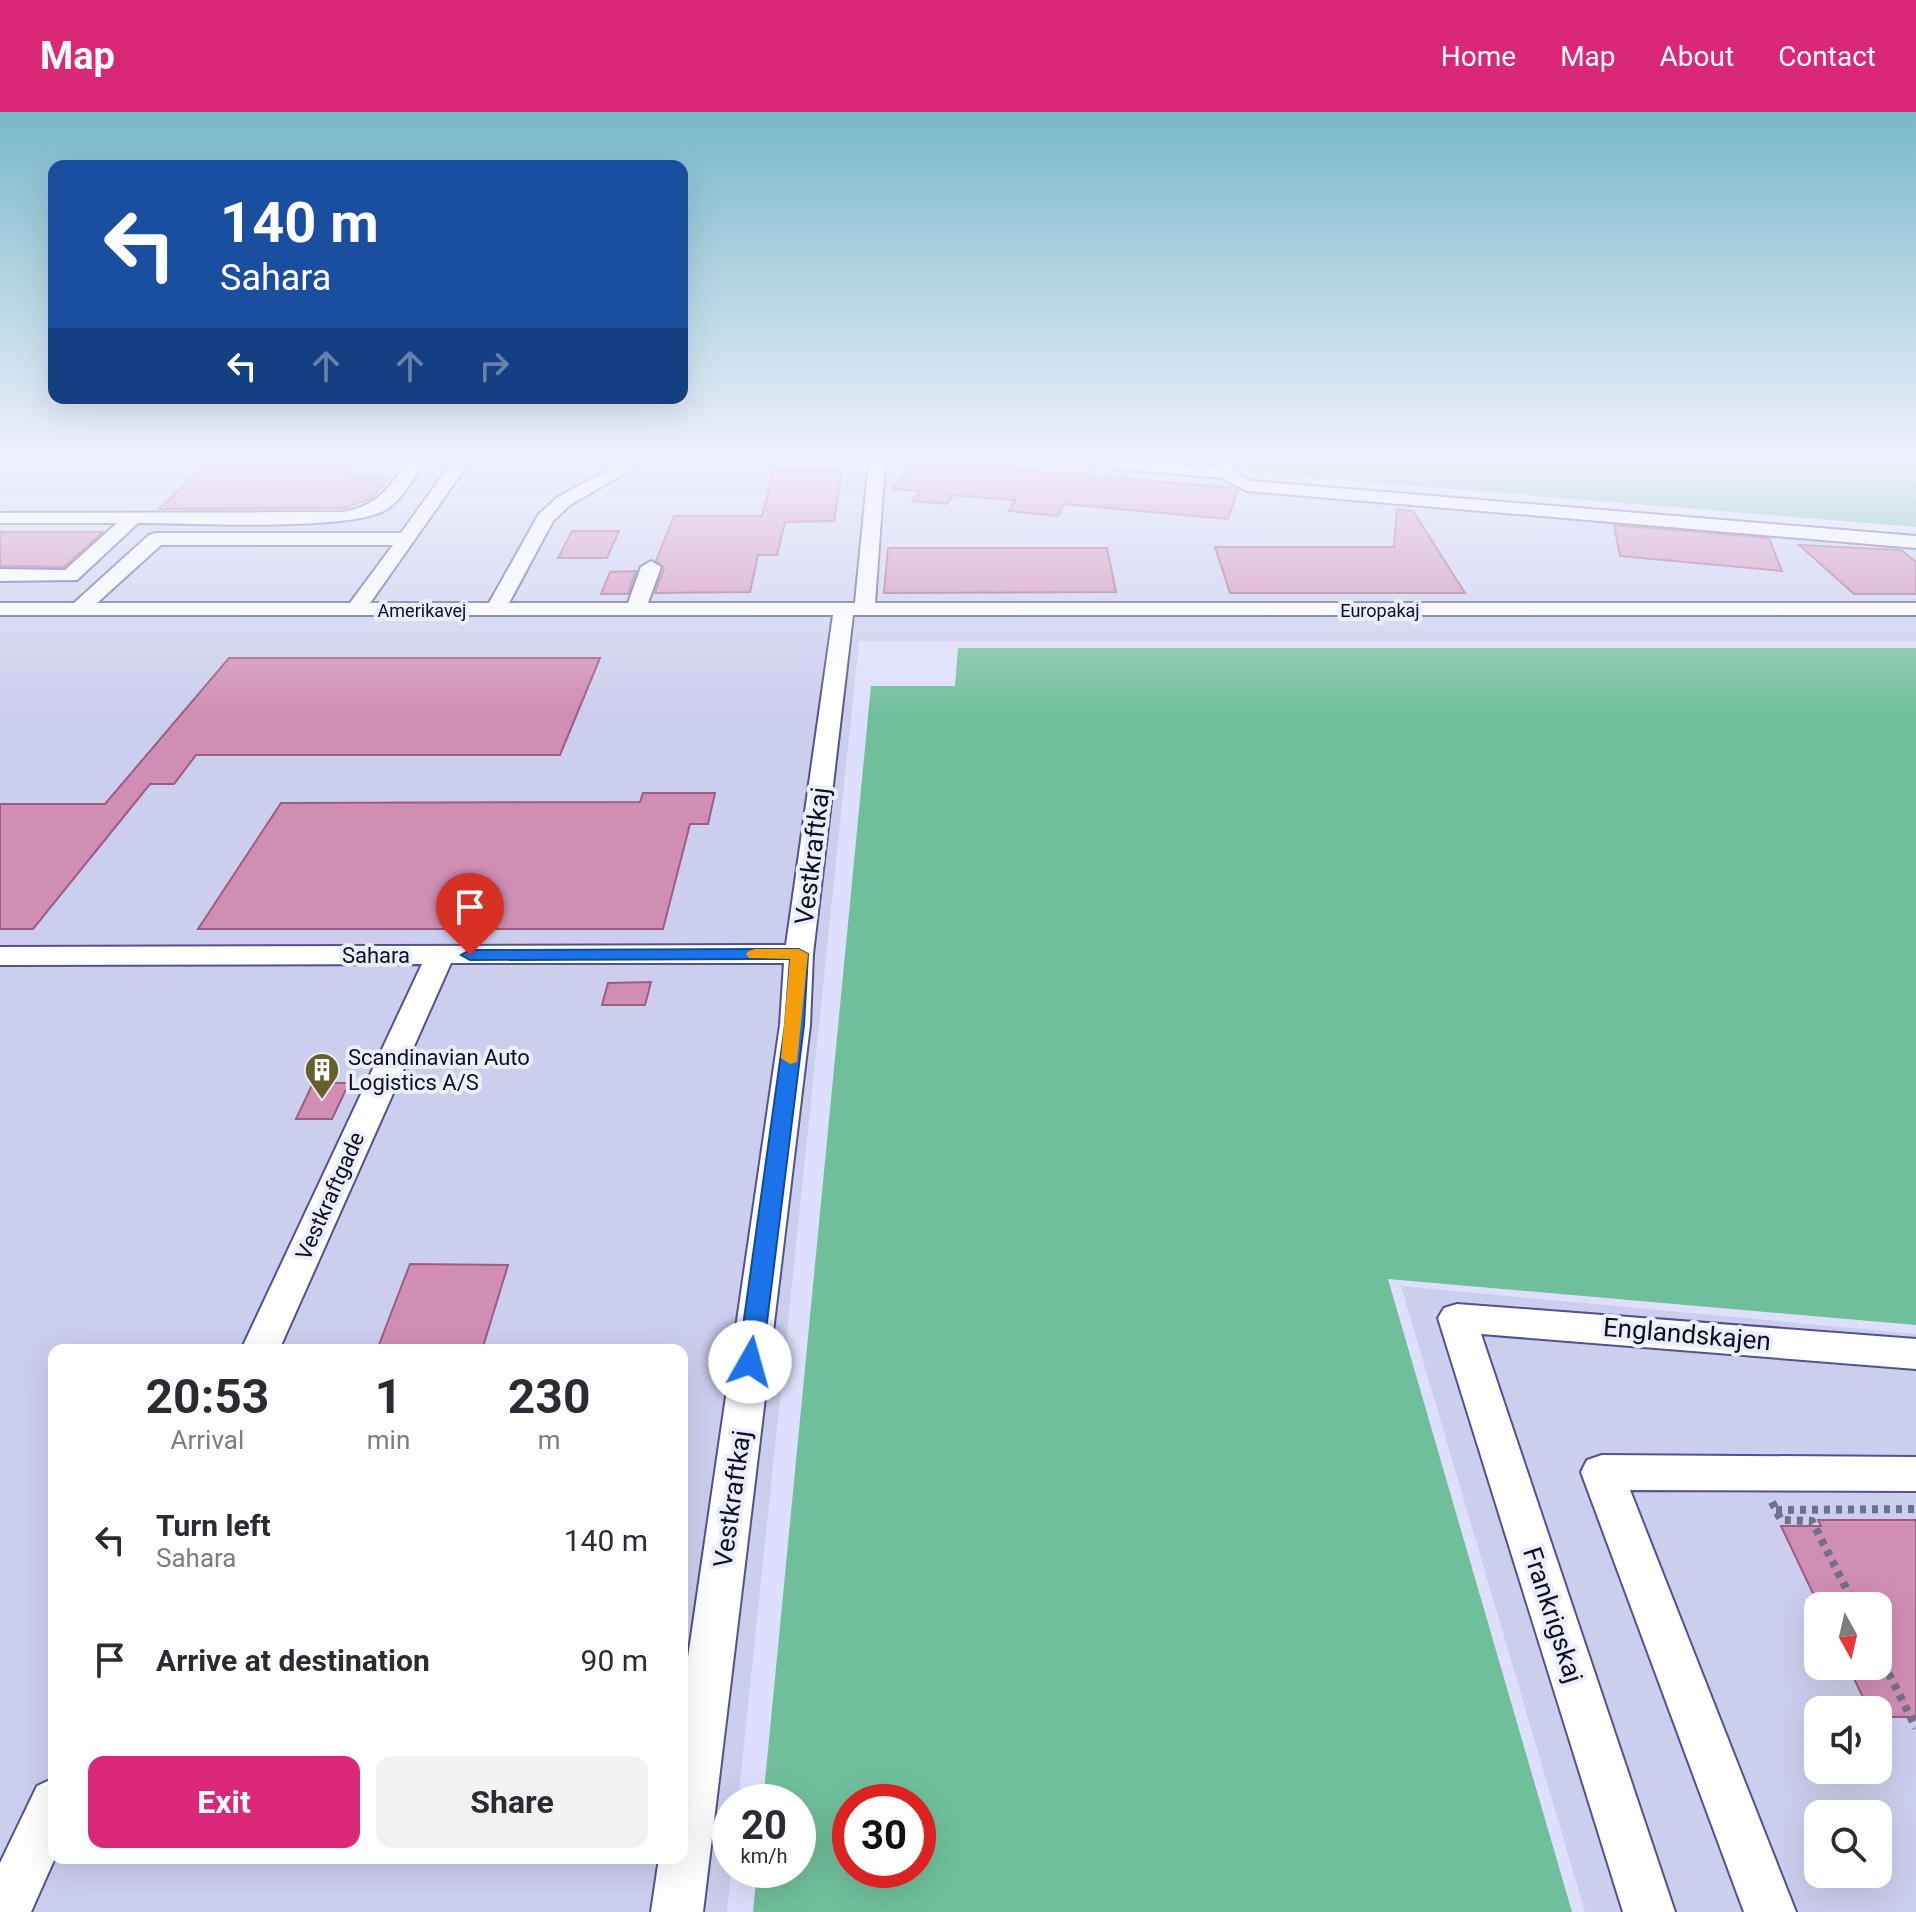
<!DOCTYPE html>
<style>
:root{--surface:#fff;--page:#f2f2f3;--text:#2b2b33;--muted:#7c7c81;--accent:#db2777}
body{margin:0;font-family:Roboto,sans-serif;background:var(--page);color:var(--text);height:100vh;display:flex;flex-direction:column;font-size:30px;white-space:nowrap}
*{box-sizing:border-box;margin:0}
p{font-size:26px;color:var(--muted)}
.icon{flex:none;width:44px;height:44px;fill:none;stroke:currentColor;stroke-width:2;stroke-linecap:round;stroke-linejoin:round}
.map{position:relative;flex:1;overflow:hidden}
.panel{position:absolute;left:48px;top:1232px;width:640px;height:520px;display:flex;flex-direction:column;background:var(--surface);border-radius:16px;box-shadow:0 8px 32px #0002}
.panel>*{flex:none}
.top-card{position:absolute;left:48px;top:48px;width:640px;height:244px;border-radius:16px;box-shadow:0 8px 32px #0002;background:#1a4fa0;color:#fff;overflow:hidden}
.needle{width:52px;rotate:172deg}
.fabs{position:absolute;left:1804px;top:1480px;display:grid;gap:16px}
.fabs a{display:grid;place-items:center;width:88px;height:88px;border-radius:16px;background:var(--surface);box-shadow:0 8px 32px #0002;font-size:40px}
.speed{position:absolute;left:712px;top:1672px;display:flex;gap:16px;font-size:40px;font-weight:700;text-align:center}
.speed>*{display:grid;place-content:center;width:104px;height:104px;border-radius:50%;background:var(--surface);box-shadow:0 8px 32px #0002;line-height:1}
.speed small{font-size:20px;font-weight:400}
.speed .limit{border:12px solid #d22;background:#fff;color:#111}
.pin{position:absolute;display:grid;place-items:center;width:68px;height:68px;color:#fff;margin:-82px -34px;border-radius:50% 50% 50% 0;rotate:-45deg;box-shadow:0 0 8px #0007}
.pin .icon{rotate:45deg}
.me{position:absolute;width:88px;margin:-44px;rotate:7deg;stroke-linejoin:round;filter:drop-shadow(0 0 6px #0008)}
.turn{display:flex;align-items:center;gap:28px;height:168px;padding:0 40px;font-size:36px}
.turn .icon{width:104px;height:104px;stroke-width:2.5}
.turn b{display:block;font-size:56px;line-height:68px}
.lanes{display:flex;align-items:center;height:76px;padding:0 40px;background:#0003;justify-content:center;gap:40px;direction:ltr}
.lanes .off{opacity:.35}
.eta{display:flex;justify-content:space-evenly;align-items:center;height:136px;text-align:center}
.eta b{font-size:48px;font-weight:700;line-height:56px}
.cta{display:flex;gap:16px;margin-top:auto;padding:16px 40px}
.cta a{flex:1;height:92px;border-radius:16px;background:var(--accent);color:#fff;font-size:32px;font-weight:700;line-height:92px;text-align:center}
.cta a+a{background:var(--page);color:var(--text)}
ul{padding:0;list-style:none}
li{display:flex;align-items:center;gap:24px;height:120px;padding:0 40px}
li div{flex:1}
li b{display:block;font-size:30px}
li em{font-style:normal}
header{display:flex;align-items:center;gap:48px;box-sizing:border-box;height:112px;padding:0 40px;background:var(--accent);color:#fff}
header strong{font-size:38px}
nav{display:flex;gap:44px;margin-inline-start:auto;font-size:28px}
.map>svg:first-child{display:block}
.built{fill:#ccceed;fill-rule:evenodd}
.water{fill:#70bf9b;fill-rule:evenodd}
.building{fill:#d18eb5;stroke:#9c5d83;stroke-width:2}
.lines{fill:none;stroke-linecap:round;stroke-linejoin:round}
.minor-casing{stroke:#53518e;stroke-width:4}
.path{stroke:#71708a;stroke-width:8;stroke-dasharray:6 6;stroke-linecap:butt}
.minor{fill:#fff;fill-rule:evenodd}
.route{fill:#1a73e8;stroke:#114b97;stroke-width:2}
.slow{fill:#f59e0b}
.labels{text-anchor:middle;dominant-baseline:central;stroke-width:8;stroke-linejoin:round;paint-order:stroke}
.far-street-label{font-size:18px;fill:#100e26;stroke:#edeefc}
.street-label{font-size:22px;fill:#100e26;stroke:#edeefc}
.poi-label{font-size:22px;fill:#100e26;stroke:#edeefc;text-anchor:start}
.near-street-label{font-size:26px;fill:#100e26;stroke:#edeefc}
</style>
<header>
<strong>Map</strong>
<nav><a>Home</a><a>Map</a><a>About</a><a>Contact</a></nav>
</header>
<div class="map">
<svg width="1916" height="1800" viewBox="0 0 1916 1800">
<rect width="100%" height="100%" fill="#dedffc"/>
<g class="built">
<path d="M0 349H1237L1233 362 1239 376 1916 435V529H859L738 1690H730L731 1758 727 1800H0ZM54 1238H682V1746H54Z"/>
<path d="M1401 1174 1916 1222V1800H1585ZM1818 1494H1878V1554H1818ZM1818 1598H1878V1658H1818ZM1818 1702H1878V1762H1818Z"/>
</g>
<g class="water">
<polygon points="1250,349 1916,349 1916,415 1247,360"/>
<path d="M958 536H1916V1213L1388 1167 1572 1800H753L757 1758H798V1690H763L871 574H955ZM850 1690H918V1758H850Z"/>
</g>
<g class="building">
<polygon points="210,349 359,349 346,364 390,364 372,386 345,396 159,397"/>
<polygon points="916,349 1234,376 1238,378 1228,407 1064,392 1058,404 1009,399 1015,388 953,383 947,392 912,389 919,379 893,377"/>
<polygon points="774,358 842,358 834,409 785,410 777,443 758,443 750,480 655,481 664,456 656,449 674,404 762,404"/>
<polygon points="1397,397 1413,399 1465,481 1230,481 1215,435 1394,435"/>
<polygon points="1614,413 1769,426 1782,459 1620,444"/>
<polygon points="572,419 619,419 607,446 558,446"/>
<polygon points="0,420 103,420 64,455 0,454"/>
<polygon points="1799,433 1901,438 1916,450 1916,482 1854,482"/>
<polygon points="888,436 1107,436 1116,480 884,481"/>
<polygon points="636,459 628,482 601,482 610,460"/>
<polygon points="229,546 600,546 560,643 196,643 174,672 150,672 33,817 0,817 0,692 105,692"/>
<polygon points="643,681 715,681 708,712 690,712 663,817 198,817 281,691 640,690"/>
<polygon points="651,870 645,893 602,893 608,871"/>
<polygon points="313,971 349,971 332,1007 296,1007"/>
<polygon points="410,1152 508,1153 482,1238 377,1238"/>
<polygon points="1818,1408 1916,1408 1916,1605 1878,1605 1878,1598 1869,1598 1848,1554 1891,1554 1878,1528 1878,1494 1819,1494 1781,1414 1821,1414"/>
</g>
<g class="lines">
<defs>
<g id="minor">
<path d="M408 349H425C414 365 404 386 387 397 353 420 187 411 138 411L77 468 0 469V457L65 458 117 411H0V401L342 400C377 395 389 376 408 349Z"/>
<path d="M453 349H470L370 491H489L539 402 558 385 625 349H646L570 393 553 409 509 491H628L641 455 651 449 661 455 648 491H855L869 349H885L875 491H1916V503H853L813 842 810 913 703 1800H651L659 1746H682V1587L780 913 784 851H451L279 1238H241L422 852 0 853V835L786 833 833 503H0V491H74L149 423 156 421H401ZM161 433H393L350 491H97Z"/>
<polygon points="1084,349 1150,349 1220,355 1223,349 1239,349 1235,359 1251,369 1916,424 1916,436 1247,379 1222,366 1092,354"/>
<polygon points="1457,1192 1916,1227 1916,1257 1481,1222 1675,1800 1623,1800 1438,1206 1444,1196"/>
<polygon points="1602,1343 1916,1345 1916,1379 1630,1378 1796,1800 1744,1800 1581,1360 1587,1348"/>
<polygon points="54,1666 55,1746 31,1800 0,1800 0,1751 37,1674"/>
</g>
</defs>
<use href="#minor" class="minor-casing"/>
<g class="path">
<polyline points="1772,1390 1781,1408 1812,1409 1855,1494"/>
<polyline points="1776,1398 1916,1397"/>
<polyline points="1878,1540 1916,1616"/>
</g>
<use href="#minor" class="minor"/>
</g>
<linearGradient id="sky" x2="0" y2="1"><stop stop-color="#78b8c9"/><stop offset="0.58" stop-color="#f0f1fe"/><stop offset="1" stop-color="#f0f1fe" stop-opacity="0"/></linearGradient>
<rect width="1916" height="601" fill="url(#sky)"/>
<polygon class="route" points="799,837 808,842 804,913 762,1250 758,1257 750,1259 742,1257 738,1250 785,913 790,847 470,848 461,843 470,838"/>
<polygon class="slow" points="755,837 799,837 808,842 797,950 790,952 781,946 790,847 749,846 746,842 749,839"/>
<defs>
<symbol id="building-pin" viewBox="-11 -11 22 30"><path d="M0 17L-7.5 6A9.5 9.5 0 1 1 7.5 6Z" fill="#65602c" stroke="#edeefc"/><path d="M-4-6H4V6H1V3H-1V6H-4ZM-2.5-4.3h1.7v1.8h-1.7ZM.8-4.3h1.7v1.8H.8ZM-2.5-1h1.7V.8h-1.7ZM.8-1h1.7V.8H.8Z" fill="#fff"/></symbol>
</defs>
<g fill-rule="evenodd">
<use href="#building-pin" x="302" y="938" width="40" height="54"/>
</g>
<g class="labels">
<g class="far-street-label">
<text x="422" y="498">Amerikavej</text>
<text x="1380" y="498">Europakaj</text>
</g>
<g class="street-label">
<text x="376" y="843">Sahara</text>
<text transform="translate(330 1084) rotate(-66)">Vestkraftgade</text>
</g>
<g class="poi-label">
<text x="348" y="945">Scandinavian Auto<tspan x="348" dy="25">Logistics A/S</tspan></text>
</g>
<g class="near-street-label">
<text transform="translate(812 744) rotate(-83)">Vestkraftkaj</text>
<text transform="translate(1687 1222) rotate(5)">Englandskajen</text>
<text transform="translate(732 1387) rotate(-82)">Vestkraftkaj</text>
<text transform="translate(1553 1503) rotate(72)">Frankrigskaj</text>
</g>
</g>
</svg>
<div class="fabs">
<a><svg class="needle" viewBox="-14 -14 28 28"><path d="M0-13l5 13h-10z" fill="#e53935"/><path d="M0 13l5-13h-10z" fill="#7c7c81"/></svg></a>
<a><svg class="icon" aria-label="sound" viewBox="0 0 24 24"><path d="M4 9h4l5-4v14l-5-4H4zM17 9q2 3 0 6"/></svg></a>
<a><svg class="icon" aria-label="search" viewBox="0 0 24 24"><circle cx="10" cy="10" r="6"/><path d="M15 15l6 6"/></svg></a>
</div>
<div class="speed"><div>20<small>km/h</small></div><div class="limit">30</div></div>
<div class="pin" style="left:470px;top:843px;background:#d93025"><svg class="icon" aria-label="arrive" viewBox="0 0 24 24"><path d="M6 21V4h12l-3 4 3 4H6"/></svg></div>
<svg class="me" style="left:750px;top:1250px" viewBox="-20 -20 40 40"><circle r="19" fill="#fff"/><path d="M0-13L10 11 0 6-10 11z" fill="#1a73e8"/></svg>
<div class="top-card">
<div class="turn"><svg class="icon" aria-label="left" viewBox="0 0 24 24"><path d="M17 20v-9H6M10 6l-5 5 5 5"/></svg><div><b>140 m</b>Sahara</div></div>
<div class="lanes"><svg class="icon" aria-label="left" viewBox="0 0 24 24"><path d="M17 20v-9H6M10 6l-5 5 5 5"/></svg><svg class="icon off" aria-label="ahead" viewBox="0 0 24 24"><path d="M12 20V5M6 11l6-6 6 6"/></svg><svg class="icon off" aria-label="ahead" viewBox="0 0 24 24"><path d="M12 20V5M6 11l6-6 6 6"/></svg><svg class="icon off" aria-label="right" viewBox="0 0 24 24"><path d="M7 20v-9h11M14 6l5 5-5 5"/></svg></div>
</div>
<section class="panel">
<div class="eta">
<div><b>20:53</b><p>Arrival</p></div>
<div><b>1</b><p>min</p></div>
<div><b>230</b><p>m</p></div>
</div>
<ul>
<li><svg class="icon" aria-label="left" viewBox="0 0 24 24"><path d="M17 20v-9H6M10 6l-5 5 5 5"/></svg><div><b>Turn left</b><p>Sahara</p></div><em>140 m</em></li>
<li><svg class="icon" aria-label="arrive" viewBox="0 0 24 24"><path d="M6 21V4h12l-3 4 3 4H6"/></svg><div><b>Arrive at destination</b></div><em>90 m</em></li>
</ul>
<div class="cta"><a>Exit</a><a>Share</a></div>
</section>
</div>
